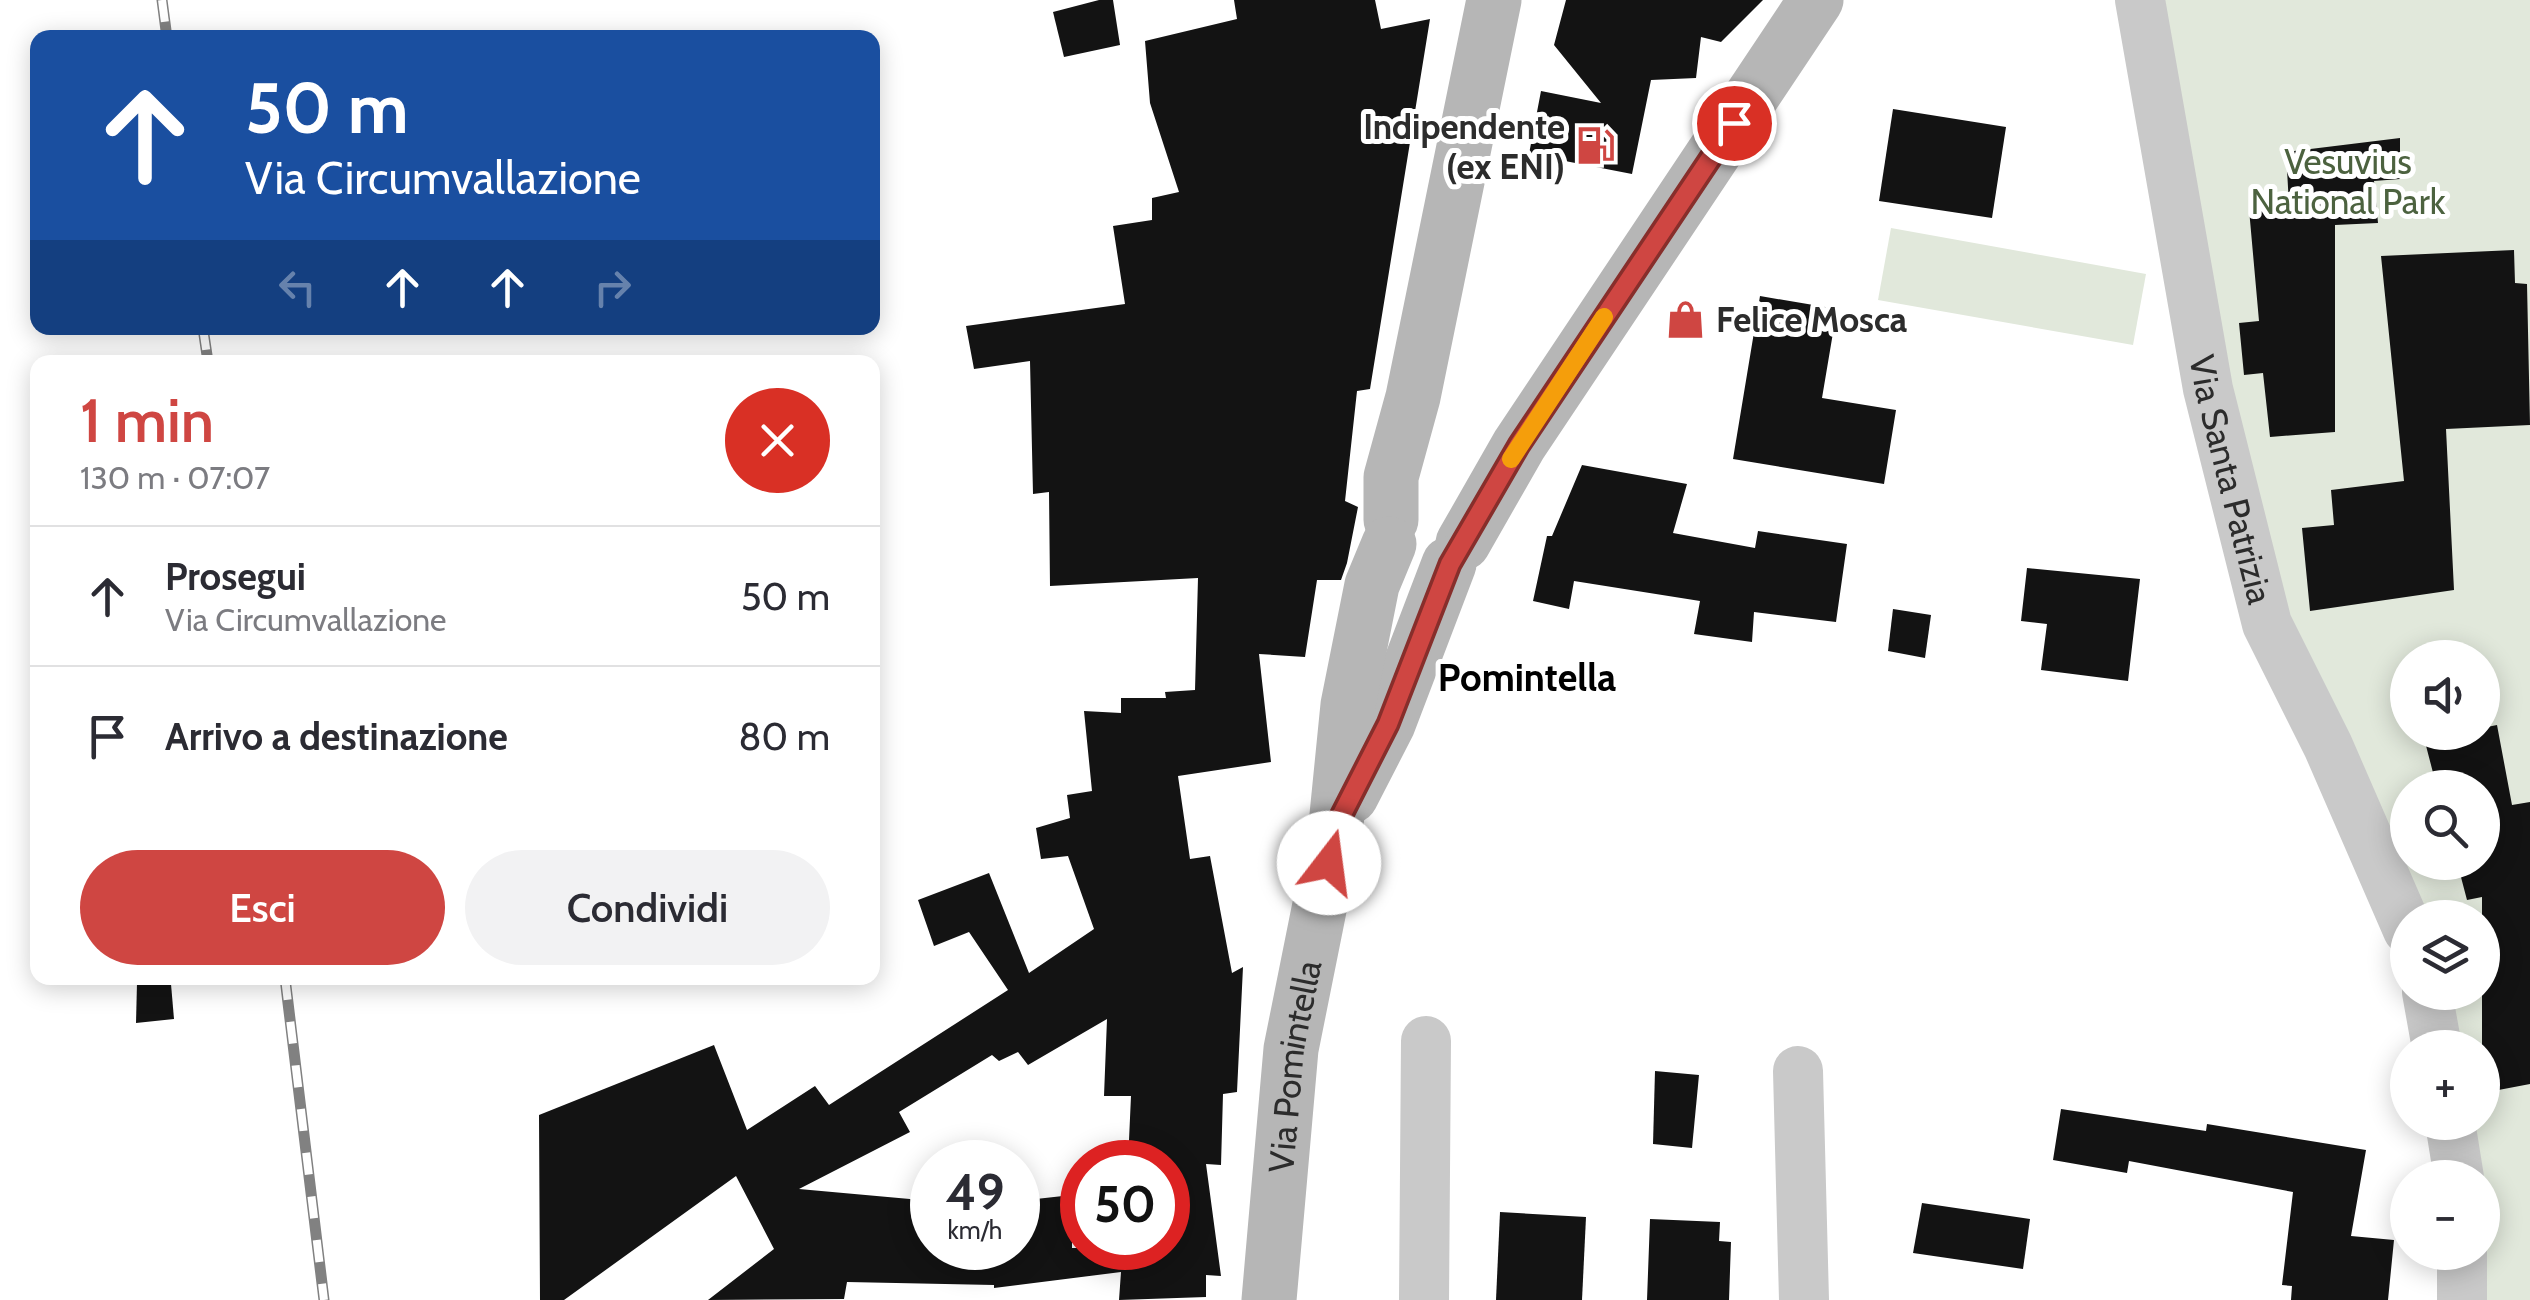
<!DOCTYPE html>
<html lang="it">
<meta charset="utf-8">
<style>
:root{--surface:#fff;--page:#f2f2f3;--text:#2b2b33;--muted:#7c7c81;--line:#e1e1e2;--accent:#cf4642}
body{margin:0;font-family:Cabin,sans-serif;background:var(--page);color:var(--text);height:100vh;display:flex;flex-direction:column;font-size:38px;white-space:nowrap}
*{box-sizing:border-box;margin:0}
p{font-size:32px;color:var(--muted)}
.icon{flex:none;width:55px;height:55px;fill:none;stroke:currentColor;stroke-width:2;stroke-linecap:round;stroke-linejoin:round}
.map{position:relative;flex:1;overflow:hidden}
.side{position:absolute;left:30px;top:355px;width:850px;height:630px;display:flex;flex-direction:column;background:var(--surface);border-radius:20px;box-shadow:0 5px 25px #0003}
.side>*{flex:none}
.top-card{position:absolute;left:30px;top:30px;width:850px;height:305px;border-radius:20px;box-shadow:0 5px 25px #0003;background:#1a4fa0;color:#fff;overflow:hidden}
.fabs{position:absolute;left:2390px;top:640px;display:grid;gap:20px}
.fabs a{display:grid;place-items:center;width:110px;height:110px;border-radius:50%;background:var(--surface);box-shadow:0 5px 25px #0003;font-size:50px}
.speed{position:absolute;left:910px;top:1140px;display:flex;gap:20px;font-size:50px;font-weight:700;text-align:center}
.speed>*{display:grid;place-content:center;width:130px;height:130px;border-radius:50%;background:var(--surface);box-shadow:0 5px 25px #0003;line-height:1}
.speed small{font-size:25px;font-weight:400}
.speed .limit{border:15px solid #d22;background:#fff;color:#111}
.pin{position:absolute;display:grid;place-items:center;width:85px;height:85px;color:#fff;margin:-42px;border:5px solid #fff;border-radius:50%;box-shadow:0 2px 10px #0007}
.me{position:absolute;width:110px;margin:-55px;rotate:15deg;stroke-linejoin:round;filter:drop-shadow(0 0 8px #0008)}
.turn{display:flex;align-items:center;gap:35px;height:210px;padding:0 50px;font-size:45px}
.turn .icon{width:130px;height:130px;stroke-width:2.5}
.turn b{display:block;font-size:70px;line-height:85px}
.lanes{display:flex;align-items:center;height:95px;padding:0 50px;background:#0003;justify-content:center;gap:50px;direction:ltr}
.lanes .off{opacity:.35}
.round{display:grid;place-items:center;flex:none;width:105px;height:105px;border-radius:52px;background:var(--page)}
.headline{display:flex;align-items:center;justify-content:space-between;height:170px;padding:0 50px}
h1{font-size:60px;font-weight:600;line-height:75px;color:var(--accent)}
.cta{display:flex;gap:20px;margin-top:auto;padding:20px 50px}
.cta a{flex:1;height:115px;border-radius:60px;background:var(--accent);color:#fff;font-size:40px;font-weight:600;line-height:115px;text-align:center}
.cta a+a{background:var(--page);color:var(--text)}
ul{padding:0;list-style:none}
li{display:flex;align-items:center;gap:30px;height:140px;padding:0 50px;border-top:2px solid var(--line)}
li div{flex:1}
li b{display:block;font-size:38px}
li em{font-style:normal}
.map>svg:first-child{display:block}
.green{fill:#e1e8db;fill-rule:evenodd}
.building{fill:#131313;fill-rule:evenodd}
.lines{fill:none;stroke-linecap:round;stroke-linejoin:round}
.street{stroke:#c9c9c9;stroke-width:50}
.secondary{stroke:#b6b6b6;stroke-width:55}
.rail-casing{stroke:#818181;stroke-width:11}
.rail{stroke:#fff;stroke-width:8;stroke-dasharray:22;stroke-linecap:butt}
.route-casing{stroke:#872e2b;stroke-width:25}
.route{stroke:#cf4642;stroke-width:18}
.slow{stroke:#f59e0b;stroke-width:18}
.labels{text-anchor:middle;dominant-baseline:central;stroke-width:10;stroke-linejoin:round;paint-order:stroke}
.poi-label{font-size:35px;font-weight:bold;fill:#2c2c2c;stroke:#fff;text-anchor:end}
.park-label{font-size:35px;fill:#4c623f;stroke:#fff}
.street-label{font-size:35px;fill:#2c2c2c;stroke:#fff}
.neighbourhood-label{font-size:38px;font-weight:bold;fill:#000;stroke:#fff}
</style>
<div class="map">
<svg width="2530" height="1300" viewBox="0 0 2530 1300">
<rect width="100%" height="100%" fill="#fff"/>
<g class="green">
<path d="M2128 0H2530V1300H2455L2482 1252V1178L2443 1123 2482 1122V1048L2424 1047 2346 804 2234 586ZM2408 658H2482V732H2408ZM2408 788H2482V862H2408ZM2408 918H2482V992H2408Z"/>
<polygon points="1891,228 2146,274 2133,345 1878,300"/>
</g>
<g class="building">
<polygon points="1099,0 1113,0 1120,45 1064,57 1053,12"/>
<path d="M1234 0H1375L1381 29 1430 19 1370 389 1357 391 1345 501 1358 507 1347 563 1341 580H1317L1305 657 1259 654 1271 762 1178 776 1190 859 1210 856 1232 973 1243 967 1237 1092 1223 1094 1221 1165 1206 1164 1221 1276 1206 1275V1297L1119 1300 1121 1272 994 1288V1285L847 1282 844 1299 708 1300 774 1249 736 1176 564 1300H540L539 1115 714 1045 747 1130 815 1086 829 1105 1008 990 969 932 934 946 918 900 989 873 1029 973 1094 929 1068 856 1041 859 1036 828 1070 818 1067 795 1092 791 1084 711 1121 713V698H1166L1165 692 1195 690 1198 578 1050 586 1049 492 1033 494 1030 361 974 369 966 326 1125 304 1113 226 1152 220V198L1179 192 1150 103 1145 41 1237 19ZM1107 1019 1104 1096H1131L1128 1162H1168V1248H1072V1195L1018 1201V1248H932V1201L799 1189 910 1132 899 1112 992 1055 999 1061 1018 1052 1028 1065Z"/>
<polygon points="1566,0 1763,0 1721,42 1701,37 1696,78 1651,80 1632,174 1529,154 1541,91 1601,103 1554,45"/>
<polygon points="1893,109 2006,127 1992,218 1879,201"/>
<polygon points="2400,138 2400,179 2374,181 2378,223 2335,225 2335,432 2270,437 2263,373 2244,375 2239,323 2259,321 2249,209 2289,205 2286,152"/>
<polygon points="2514,250 2515,283 2527,284 2530,425 2446,429 2454,590 2310,611 2302,528 2334,525 2331,490 2404,481 2381,256"/>
<polygon points="1760,296 1837,309 1822,398 1896,410 1884,484 1733,459"/>
<polygon points="1582,465 1687,484 1673,533 1755,548 1758,531 1847,544 1836,622 1754,612 1752,642 1694,634 1700,601 1574,581 1569,609 1533,601 1547,536 1552,536"/>
<polygon points="2027,568 2140,579 2128,681 2041,670 2047,624 2021,621"/>
<polygon points="1893,609 1931,615 1925,658 1888,651"/>
<polygon points="2497,725 2512,805 2530,802 2530,1084 2488,1092 2482,1063 2482,897 2467,900 2457,862 2482,862 2482,788 2437,788 2424,738 2482,732 2482,728"/>
<polygon points="137,983 171,984 174,1019 136,1023"/>
<polygon points="1655,1071 1699,1075 1692,1148 1653,1144"/>
<polygon points="2061,1109 2206,1131 2207,1124 2366,1150 2351,1236 2394,1240 2388,1300 2291,1300 2292,1286 2282,1285 2293,1192 2129,1161 2127,1173 2053,1160"/>
<polygon points="1922,1203 2030,1219 2023,1269 1913,1253"/>
<polygon points="1500,1212 1586,1217 1582,1300 1496,1300"/>
<polygon points="1650,1219 1720,1222 1719,1241 1731,1242 1729,1300 1647,1300"/>
</g>
<g class="lines">
<g class="street">
<path id="s1" d="M2140 0 2208 389 2267 624 2328 746 2408 930"/>
<polyline points="2427,992 2437,1048"/>
<polyline points="1798,1071 1804,1300"/>
<polyline points="2450,1122 2459,1178"/>
<polyline points="1424,1300 1426,1041"/>
<polyline points="2462,1300 2462,1252"/>
</g>
<g class="secondary">
<polyline points="1391,520 1391,477 1413,397 1494,0"/>
<polyline points="1463,543 1519,445 1816,0"/>
<polyline points="1351,796 1388,724 1449,564"/>
<path id="s2" d="M1269 1300 1291 1049 1336 825 1348 705 1372 585 1389 544"/>
</g>
<defs>
<g id="rail">
<polyline points="162,0 167,38"/>
<polyline points="203,328 208,362"/>
<polyline points="285,978 324,1300"/>
</g>
</defs>
<use href="#rail" class="rail-casing"/>
<use href="#rail" class="rail"/>
</g>
<g class="lines">
<defs>
<polyline id="route" points="1329,863 1336,826 1388,724 1450,564 1519,445 1734,123"/>
</defs>
<use href="#route" class="route-casing"/>
<use href="#route" class="route"/>
<polyline class="slow" points="1511,459 1604,317"/>
</g>
<defs>
<symbol id="fuel-bare" viewBox="-9 -9 18 18"><path d="M-5.5-6h7V0h2V4h1.3V-2.5L3-4.5l.8-.8L6-3V5H2.5V1h-1V6h-7ZM-4.2-4.7v3.2H.2V-4.7Z" fill="#cf4642" stroke="#fff" stroke-width="2.5" paint-order="stroke"/></symbol>
<symbol id="shop-bare" viewBox="-9 -9 18 18"><path d="M-5-2.5h2.3a2.7 3.5 0 0 1 5.4 0H5L5.5 6h-11ZM-1.5-2.5h3a1.5 2.3 0 0 0-3 0Z" fill="#cf4642" stroke="#fff" stroke-width="2.5" paint-order="stroke"/></symbol>
</defs>
<g fill-rule="evenodd">
<use href="#fuel-bare" x="1568" y="118" width="55" height="55"/>
<use href="#shop-bare" x="1658" y="292" width="55" height="55"/>
</g>
<g class="labels">
<g class="poi-label">
<text x="1565" y="126">Indipendente<tspan x="1565" dy="40">(ex ENI)</tspan></text>
<text x="1716" y="319" text-anchor="start">Felice Mosca</text>
</g>
<g class="park-label">
<text x="2348" y="161">Vesuvius<tspan x="2348" dy="40">National Park</tspan></text>
</g>
<g class="street-label">
<text stroke="none"><textPath href="#s1" startOffset="488">Via Santa Patrizia</textPath></text>
<text stroke="none"><textPath href="#s2" startOffset="235">Via Pomintella</textPath></text>
</g>
<g class="neighbourhood-label">
<text x="1527" y="677">Pomintella</text>
</g>
</g>
</svg>
<div class="fabs">
<a><svg class="icon" aria-label="sound" viewBox="0 0 24 24"><path d="M4 9h4l5-4v14l-5-4H4zM17 9q2 3 0 6"/></svg></a>
<a><svg class="icon" aria-label="search" viewBox="0 0 24 24"><circle cx="10" cy="10" r="6"/><path d="M15 15l6 6"/></svg></a>
<a><svg class="icon" aria-label="layers" viewBox="0 0 24 24"><path d="M12 4l9 5-9 5-9-5zM3 14l9 5 9-5"/></svg></a>
<a>+</a>
<a>−</a>
</div>
<div class="speed"><div>49<small>km/h</small></div><div class="limit">50</div></div>
<div class="pin" style="left:1734px;top:123px;background:#d93025"><svg class="icon" aria-label="arrive" viewBox="0 0 24 24"><path d="M6 21V4h12l-3 4 3 4H6"/></svg></div>
<svg class="me" style="left:1329px;top:863px" viewBox="-20 -20 40 40"><circle r="19" fill="#fff"/><path d="M0-13L10 11 0 6-10 11z" fill="#cf4642"/></svg>
<div class="top-card">
<div class="turn"><svg class="icon" aria-label="ahead" viewBox="0 0 24 24"><path d="M12 20V5M6 11l6-6 6 6"/></svg><div><b>50 m</b>Via Circumvallazione</div></div>
<div class="lanes"><svg class="icon off" aria-label="left" viewBox="0 0 24 24"><path d="M17 20v-9H6M10 6l-5 5 5 5"/></svg><svg class="icon" aria-label="ahead" viewBox="0 0 24 24"><path d="M12 20V5M6 11l6-6 6 6"/></svg><svg class="icon" aria-label="ahead" viewBox="0 0 24 24"><path d="M12 20V5M6 11l6-6 6 6"/></svg><svg class="icon off" aria-label="right" viewBox="0 0 24 24"><path d="M7 20v-9h11M14 6l5 5-5 5"/></svg></div>
</div>
<section class="side">
<div class="headline"><div><h1>1 min</h1><p>130 m · 07:07</p></div><a class="round" style="background:#d93025;color:#fff"><svg class="icon" aria-label="close" viewBox="0 0 24 24"><path d="M6 6l12 12M18 6L6 18"/></svg></a></div>
<ul>
<li><svg class="icon" aria-label="ahead" viewBox="0 0 24 24"><path d="M12 20V5M6 11l6-6 6 6"/></svg><div><b>Prosegui</b><p>Via Circumvallazione</p></div><em>50 m</em></li>
<li><svg class="icon" aria-label="arrive" viewBox="0 0 24 24"><path d="M6 21V4h12l-3 4 3 4H6"/></svg><div><b>Arrivo a destinazione</b></div><em>80 m</em></li>
</ul>
<div class="cta"><a>Esci</a><a>Condividi</a></div>
</section>
</div>
